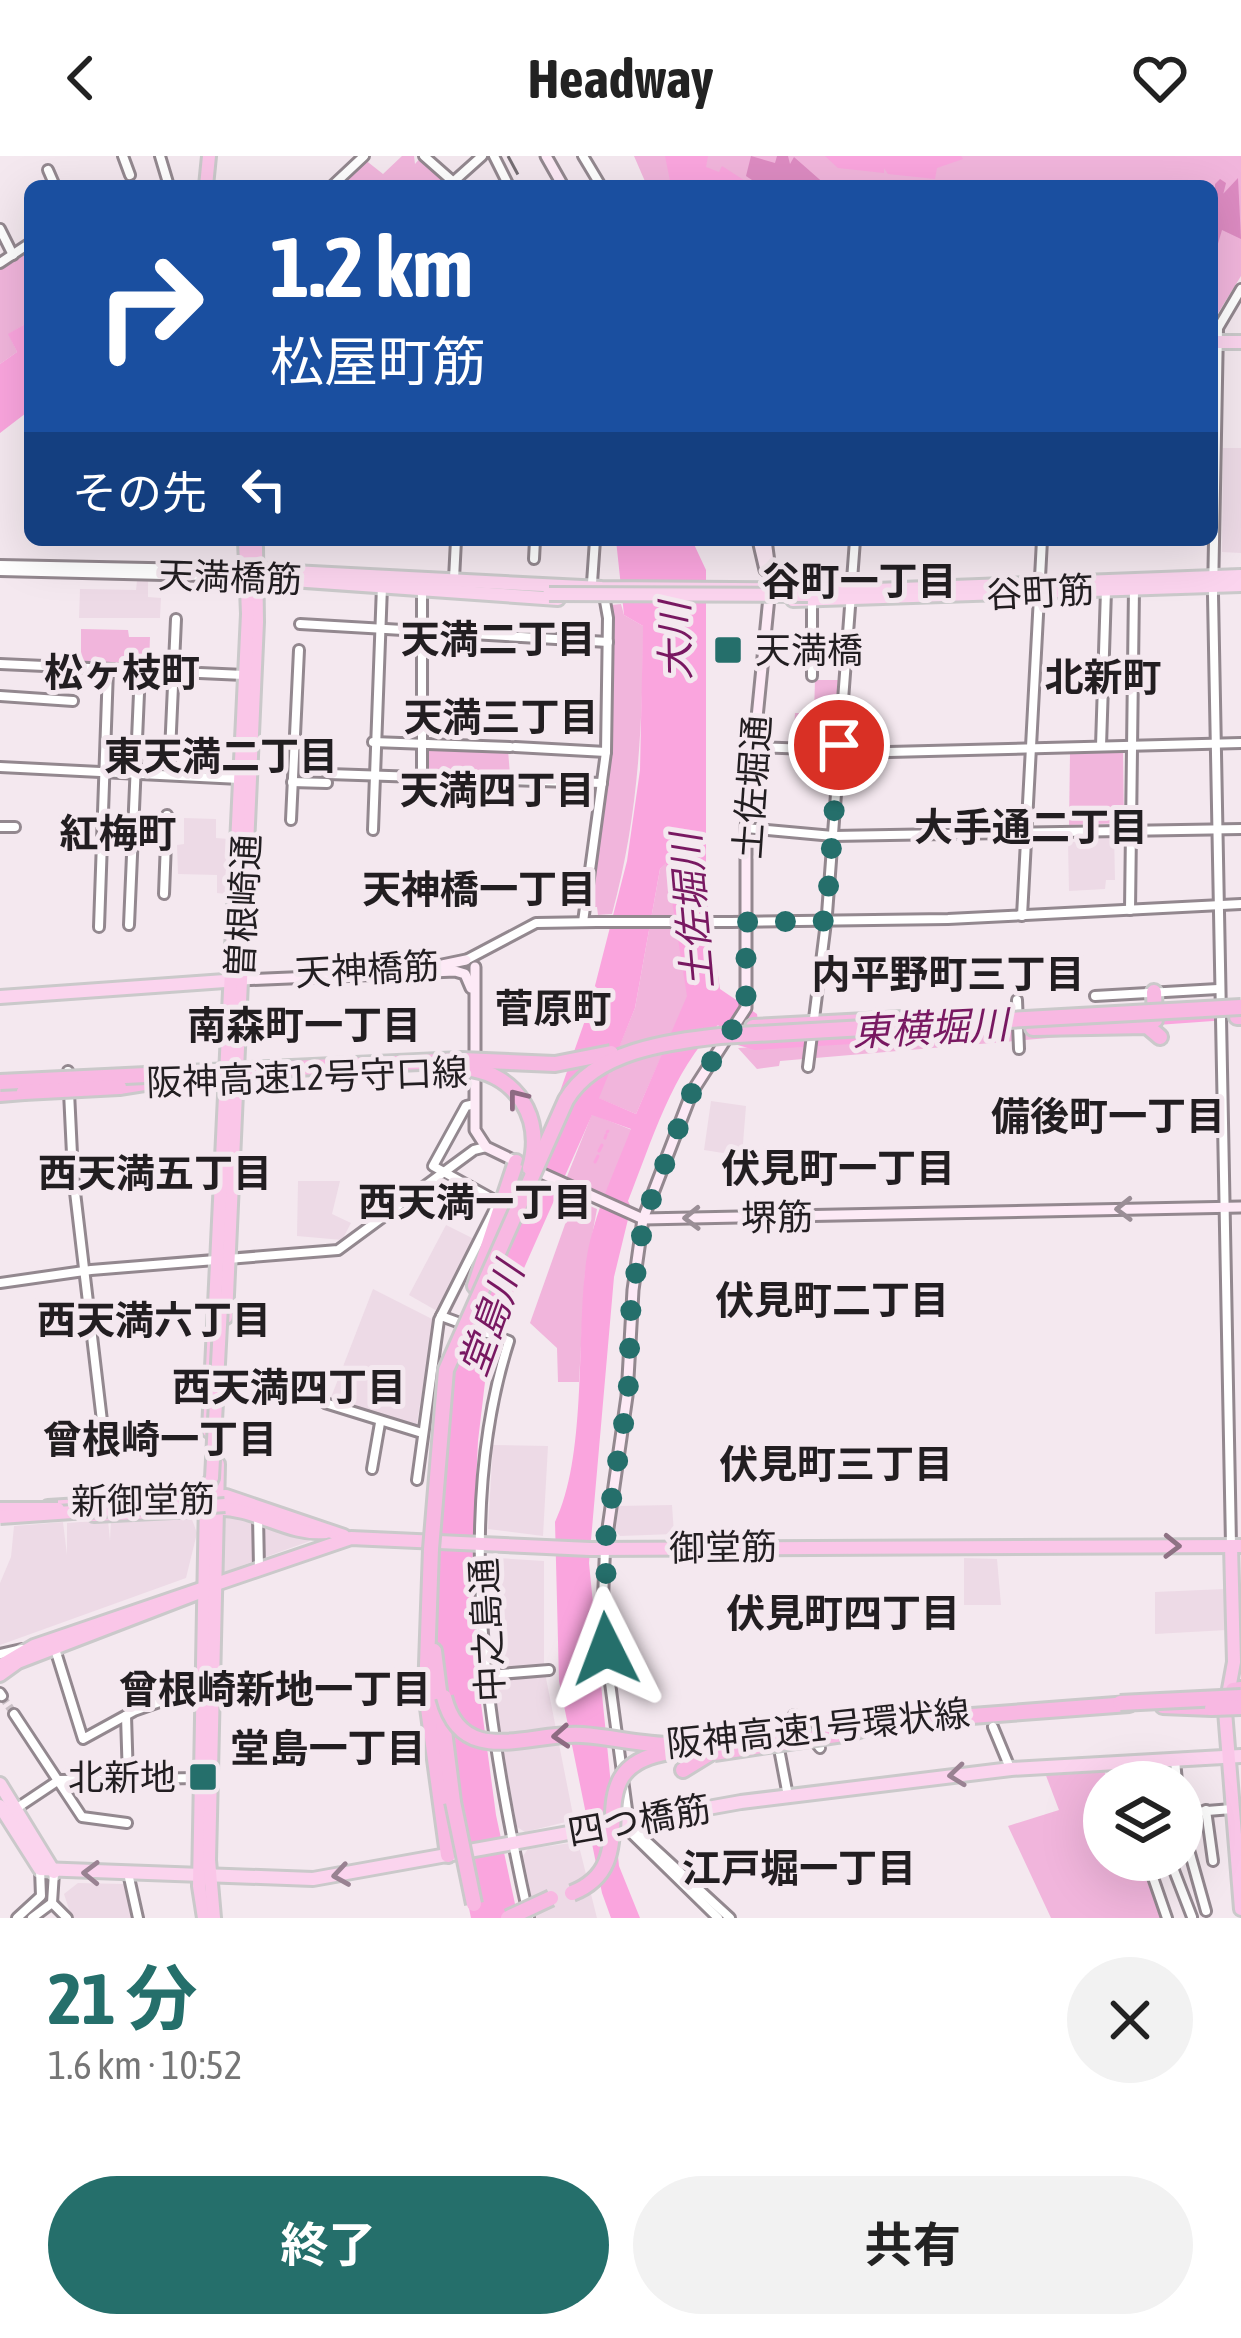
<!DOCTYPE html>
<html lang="ja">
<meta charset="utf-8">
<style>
:root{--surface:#fff;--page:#f2f2f2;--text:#222;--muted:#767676;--accent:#256f6b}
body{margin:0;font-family:"Asap Condensed","Noto Sans JP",sans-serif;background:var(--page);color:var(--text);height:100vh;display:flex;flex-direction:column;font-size:45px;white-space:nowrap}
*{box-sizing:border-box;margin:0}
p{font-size:39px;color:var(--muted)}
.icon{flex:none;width:66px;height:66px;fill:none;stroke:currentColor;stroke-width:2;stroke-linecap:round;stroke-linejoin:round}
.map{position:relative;height:1762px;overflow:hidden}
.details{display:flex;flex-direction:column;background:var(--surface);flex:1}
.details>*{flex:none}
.hud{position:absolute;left:24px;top:24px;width:1194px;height:366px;border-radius:18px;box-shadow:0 12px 48px #0002;background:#1a4fa0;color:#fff;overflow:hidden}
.fabs{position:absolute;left:1083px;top:1605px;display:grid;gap:24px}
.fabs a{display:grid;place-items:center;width:120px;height:120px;border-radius:50%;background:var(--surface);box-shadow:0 12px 48px #0002;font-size:60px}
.pin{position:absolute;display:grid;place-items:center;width:102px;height:102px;color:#fff;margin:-51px;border:6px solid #fff;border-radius:50%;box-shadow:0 3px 12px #0007}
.me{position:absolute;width:132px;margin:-66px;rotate:357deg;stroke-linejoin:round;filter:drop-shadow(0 0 9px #0008)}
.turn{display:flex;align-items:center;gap:42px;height:252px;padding:0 48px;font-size:54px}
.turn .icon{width:156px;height:156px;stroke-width:2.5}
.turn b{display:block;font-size:84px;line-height:102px}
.then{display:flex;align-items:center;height:114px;padding:0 48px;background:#0003;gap:24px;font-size:45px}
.round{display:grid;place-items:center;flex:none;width:126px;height:126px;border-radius:63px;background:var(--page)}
.summary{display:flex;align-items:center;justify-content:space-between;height:204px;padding:0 48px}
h1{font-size:72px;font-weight:700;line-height:90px;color:var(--accent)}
.button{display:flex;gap:24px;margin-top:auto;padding:24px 48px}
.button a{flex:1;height:138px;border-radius:72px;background:var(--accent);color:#fff;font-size:48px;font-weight:700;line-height:138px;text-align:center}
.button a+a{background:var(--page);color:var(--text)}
header{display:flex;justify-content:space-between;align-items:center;height:156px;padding:0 48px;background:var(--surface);font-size:54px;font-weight:700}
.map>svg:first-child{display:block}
.built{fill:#eddae6}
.green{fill:#f1b5dc}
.forest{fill:#dd8bc2}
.water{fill:#faa5de;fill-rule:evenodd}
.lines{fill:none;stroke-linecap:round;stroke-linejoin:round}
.stream{stroke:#faa5de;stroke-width:3}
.tertiary-tunnel{stroke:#cac0c6;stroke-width:8;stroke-dasharray:8 4;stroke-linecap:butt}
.tertiary-casing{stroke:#93888f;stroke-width:14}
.secondary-casing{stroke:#93888f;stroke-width:15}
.primary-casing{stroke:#cac9ca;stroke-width:18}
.trunk-casing{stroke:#cac9ca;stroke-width:18}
.motorway-casing{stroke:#cac9ca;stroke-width:20}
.tertiary{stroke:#fff;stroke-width:8}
.secondary{stroke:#fdeaf6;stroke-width:9}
.primary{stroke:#fbd4ee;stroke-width:12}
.trunk{stroke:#fac6e8;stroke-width:12}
.motorway{stroke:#f8b8e2;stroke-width:14}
.rail{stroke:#756e73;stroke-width:3;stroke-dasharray:21 21;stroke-linecap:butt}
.tertiary-bridge-casing{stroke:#93888f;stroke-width:14;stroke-linecap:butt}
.primary-bridge-casing{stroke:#cac9ca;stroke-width:18;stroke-linecap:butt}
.trunk-bridge-casing{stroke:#cac9ca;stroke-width:18;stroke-linecap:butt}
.motorway-bridge-casing{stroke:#cac9ca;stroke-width:20;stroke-linecap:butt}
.tertiary-bridge{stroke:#fff;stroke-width:8}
.primary-bridge{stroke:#fbd4ee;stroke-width:12}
.trunk-bridge{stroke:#fac6e8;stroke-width:12}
.motorway-bridge{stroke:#f8b8e2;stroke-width:14}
.oneway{stroke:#8d6b82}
.oneway2{stroke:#9a8e96}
.oneway3{stroke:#8e7284}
.oneway4{stroke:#998292}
.route{stroke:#256f6b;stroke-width:21;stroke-dasharray:0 37.8}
.poi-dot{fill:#256f6b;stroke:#f4e8ef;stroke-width:4.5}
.labels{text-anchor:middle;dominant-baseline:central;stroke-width:10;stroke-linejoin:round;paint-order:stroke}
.street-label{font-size:36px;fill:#221e21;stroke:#f4e8ef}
.poi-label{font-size:36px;fill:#221e21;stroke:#f4e8ef;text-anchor:start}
.neighbourhood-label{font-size:39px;font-weight:bold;fill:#221e21;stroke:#f4e8ef}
.water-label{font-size:39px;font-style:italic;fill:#781861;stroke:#f4e8ef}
</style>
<header><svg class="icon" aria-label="back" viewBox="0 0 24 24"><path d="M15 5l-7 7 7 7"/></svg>Headway<svg class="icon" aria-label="heart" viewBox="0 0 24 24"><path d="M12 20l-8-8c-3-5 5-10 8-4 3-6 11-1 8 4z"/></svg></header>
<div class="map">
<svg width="1241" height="1762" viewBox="0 0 1241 1762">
<rect width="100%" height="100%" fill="#f4e8ef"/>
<g class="built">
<polygon points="1223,292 1241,292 1241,397 1222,396"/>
<polygon points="137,425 148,425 148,441 161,442 160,462 79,462 80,433 136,434"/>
<polygon points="184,662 216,663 216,682 229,683 225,738 217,737 217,719 178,718 177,689 184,688"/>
<polygon points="1098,677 1114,677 1115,724 1106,724 1105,733 1069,735 1068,686 1098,685"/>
<polygon points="711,945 746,950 742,1000 704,994"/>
<polygon points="298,1025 340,1025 332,1058 351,1067 342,1084 297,1080"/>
<polygon points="446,1069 476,1084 437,1155 409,1139"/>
<polygon points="373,1133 434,1164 416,1273 330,1244"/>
<polygon points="493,1289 548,1290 543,1380 488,1373"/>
<polygon points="617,1350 672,1349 674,1378 620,1380 612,1371"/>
<polygon points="229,1353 307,1380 310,1385 221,1417 219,1361"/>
<polygon points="190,1358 197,1377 186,1422 0,1489 0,1427 11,1401 14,1370 63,1366 67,1399 67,1367 108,1364 110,1385 111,1363"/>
<polygon points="498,1402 544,1405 544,1512 574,1664 525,1676 517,1671 496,1554"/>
<polygon points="964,1402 997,1403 1001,1449 964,1449"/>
<polygon points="1225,1433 1227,1474 1155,1478 1155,1436"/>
<polygon points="578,1686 597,1762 536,1762 523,1700 528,1693"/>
<polygon points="78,1727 125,1728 135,1762 72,1762 64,1738"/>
</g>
<g class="green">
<polygon points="402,0 414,0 415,8 421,1 452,30 336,30 364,3 383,18"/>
<polygon points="634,0 1241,0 1241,120 1212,167 1212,30 647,30"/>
<polygon points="30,90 30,165 9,178 17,196 0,208 0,110"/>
<path d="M621 448 624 459 643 470C643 569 638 663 612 758L598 759 597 751H590L609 600 611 449Z"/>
<polygon points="81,473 128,474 129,481 150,481 149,509 81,507"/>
<polygon points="815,524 838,524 832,589 793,587 795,557 814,557"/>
<polygon points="425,594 508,594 510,619 427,619"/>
<polygon points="1123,594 1124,667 1069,669 1070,597"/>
<polygon points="666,706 671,712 688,840 636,958 598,942 635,852 660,713"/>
<polygon points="1012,877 1108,877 780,905 779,910 757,913 738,892"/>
<polygon points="592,958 632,974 605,1040 566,1023"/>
<polygon points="574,1043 597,1053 585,1117 579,1226 558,1226 557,1192 530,1167"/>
<polygon points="1104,1615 1109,1626 1104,1626 1104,1704 1142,1704 1164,1762 1051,1762 1008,1670 1059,1654 1045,1617"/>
</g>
<g class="forest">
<polygon points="751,0 775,7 777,0 788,0 790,8 794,1 827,30 761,30 746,20"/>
<polygon points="1238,22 1241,83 1222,74 1212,108 1215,28 1220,23 1226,27 1218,59 1223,38"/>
</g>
<g class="water">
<polygon points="665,0 708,0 706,11 719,16 722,10 753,30 671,30"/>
<polygon points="825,0 961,0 963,3 937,12 935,23 888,18 884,12 884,17 838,12"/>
<polygon points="30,165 30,254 0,277 0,208 17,196 8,178"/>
<path d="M616 384H692L706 414V737L720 833 757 858 758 865 1227 846 1241 863C1082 875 918 884 755 894L734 888 718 869C672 915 652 985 628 1045L631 1051 614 1121 589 1407 619 1710 640 1762H611L602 1737 559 1525 555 1366C586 1302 577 1187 585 1115 590 1065 613 1020 631 973L592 959 501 1164 485 1226 478 1285 472 1414 478 1525 496 1659 518 1762H471L440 1609 428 1352 437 1240 450 1185 557 944 589 853 627 705 640 614 643 470 624 459ZM666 707 687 840 636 958 599 942 635 852 660 713Z"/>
</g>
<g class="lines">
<g class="stream">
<polyline points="607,976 608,975"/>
<polyline points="605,982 606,979"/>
<polyline points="599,995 602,989"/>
<polyline points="595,1006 598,1000"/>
</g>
<polyline class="tertiary-tunnel" points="2,1540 14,1558"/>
<defs>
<g id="tertiary">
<polyline points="123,0 130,19"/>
<polyline points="160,0 169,30"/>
<polyline points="424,0 458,30"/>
<polyline points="494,0 509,30"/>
<polyline points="583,0 601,30"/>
<polyline points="48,14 55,30"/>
<polyline points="453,26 482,0"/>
<polyline points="332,30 364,0"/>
<polyline points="0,73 13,99"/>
<polyline points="0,107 30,87"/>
<polyline points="534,403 535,384"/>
<polyline points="0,409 247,414"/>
<polyline points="0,415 247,421"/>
<polyline points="454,423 456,384"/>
<polyline points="300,468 608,486"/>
<polyline points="0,508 244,519"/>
<polyline points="812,520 812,445"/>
<polyline points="0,540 73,545"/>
<polyline points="373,586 510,591"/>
<polyline points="1101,590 1106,434"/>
<polyline points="515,591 606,596"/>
<polyline points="755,591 889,596 1241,587"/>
<polyline points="0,611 240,623"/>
<polyline points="328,618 602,627"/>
<polyline points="169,619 176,463"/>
<polyline points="422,621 422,431"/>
<polyline points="292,626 327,627"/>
<polyline points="291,664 299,494"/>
<polyline points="0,671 15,671"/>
<polyline points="746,672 833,680 1241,673"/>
<polyline points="373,674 382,430"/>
<polyline points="164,738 167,659"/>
<polyline points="1130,754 1134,432"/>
<polyline points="1022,760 1042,384"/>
<polyline points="583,766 606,596 608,462 605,445 592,427 595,384"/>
<polyline points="731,766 948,763 1241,748"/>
<polyline points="129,769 140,514"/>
<polyline points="99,771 108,513"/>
<polyline points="466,804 536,767 597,766"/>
<polyline points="1095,840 1218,833"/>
<polyline points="1017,844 1019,893"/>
<polyline points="808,911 827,758 855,384"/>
<polyline points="68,915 73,1019 102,1265"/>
<polyline points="155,931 224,927"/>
<polyline points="475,948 466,950 433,1010 498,1046"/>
<polyline points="0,1127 91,1114 338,1094 474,994 486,991"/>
<path d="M441 1160 509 1185C452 1362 489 1584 529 1762"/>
<polyline points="325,1247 422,1277"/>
<polyline points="372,1313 380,1267"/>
<polyline points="417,1324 439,1164 496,1051"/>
<polyline points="258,1360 259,1412"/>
<polyline points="1231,1389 1213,439 1218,172 1241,133"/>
<polyline points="605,1394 602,1467 630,1676 718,1762"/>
<polyline points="55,1493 83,1583 134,1555 203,1531"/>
<polyline points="0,1498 22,1493"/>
<polyline points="488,1519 549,1514"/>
<polyline points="0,1537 2,1540"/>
<polyline points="14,1558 82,1661 127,1667"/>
<polyline points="794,1559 820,1592"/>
<polyline points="126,1560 128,1623"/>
<polyline points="993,1571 1010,1612"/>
<polyline points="780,1598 788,1640"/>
<polyline points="1175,1604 1177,1626"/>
<polyline points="1119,1606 1124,1626"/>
<polyline points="14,1654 59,1624 200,1622"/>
<polyline points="1206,1654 1213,1705"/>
<polyline points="1182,1657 1232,1653"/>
<polyline points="1182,1669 1206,1755"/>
<polyline points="632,1672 730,1762"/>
<polyline points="1147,1704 1167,1762"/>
<polyline points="1170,1704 1192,1761"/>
<polyline points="128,1717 138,1762"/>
<polyline points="52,1747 54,1716"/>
<polyline points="52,1747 67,1762"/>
<polyline points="17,1762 41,1740 40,1713"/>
<polyline points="32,1762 52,1747"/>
</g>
<g id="secondary">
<polyline points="546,0 563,30"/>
<polyline points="758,384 765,414"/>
<polyline points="442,809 466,804"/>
<polyline points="475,811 475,974 486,991 517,1006"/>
<polyline points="240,824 455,815 465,818 471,832"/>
<polyline points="532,1013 643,1063 1241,1051"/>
<polyline points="605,1393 627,1240 633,1134 643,1063 692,936 746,852 746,672 771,421 766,384"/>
</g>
<g id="primary">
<polyline points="1212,186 1241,186"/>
<polyline points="254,414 602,432 875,434 1241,420"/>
<polyline points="249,421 558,443"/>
<polyline points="793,444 1241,429"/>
<polyline points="0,841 239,824"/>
<polyline points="0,1628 54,1716"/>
<polyline points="0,1650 40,1713 313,1723 741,1646 1011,1613 1241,1600"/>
</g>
<g id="trunk">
<polyline points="206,30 209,0"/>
<polyline points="226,1161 257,466 256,391"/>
<polyline points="209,1275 248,458 245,384"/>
<polyline points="48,1351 226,1340 344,1380"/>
<path d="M214 1353C254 1350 287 1380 326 1376"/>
<polyline points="94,1359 193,1354"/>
<polyline points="1231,1390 1234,1506 1225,1555 1241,1753"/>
<polyline points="0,1510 34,1490 351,1382 590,1393 1241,1390"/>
<polyline points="0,1519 18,1506 208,1433"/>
<polyline points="204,1762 199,1730 206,1343"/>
<polyline points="214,1762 209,1704 218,1308"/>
</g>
<g id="motorway">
<polyline points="1154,836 1155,864"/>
<polyline points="1237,861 1241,861"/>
<polyline points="753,871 904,863"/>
<polyline points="1033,872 1147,870 1160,881"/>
<polyline points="119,931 163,924"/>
<polyline points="0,938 24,936"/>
<polyline points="475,1130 516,1006"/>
<polyline points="431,1393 426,1537 448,1699"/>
<polyline points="434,1495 453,1646"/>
<polyline points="1233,1534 1241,1533"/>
<polyline points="1163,1550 1212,1552"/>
<polyline points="879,1567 1129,1548"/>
<polyline points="675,1596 758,1582"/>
<polyline points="683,1614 709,1598"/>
</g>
</defs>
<use href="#tertiary" class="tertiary-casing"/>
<use href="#secondary" class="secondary-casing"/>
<use href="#primary" class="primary-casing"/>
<use href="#trunk" class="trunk-casing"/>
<use href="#motorway" class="motorway-casing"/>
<use href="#tertiary" class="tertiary"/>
<use href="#secondary" class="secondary"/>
<use href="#primary" class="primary"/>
<use href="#trunk" class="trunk"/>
<use href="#motorway" class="motorway"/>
<polyline class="rail" points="508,0 524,30"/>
<defs>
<polyline id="tertiary-bridge" points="597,766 731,766"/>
<polyline id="primary-bridge" points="549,438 808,439"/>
<g id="trunk-bridge">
<polyline points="186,1352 225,1349"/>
<polyline points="0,1353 58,1353"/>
<polyline points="0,1361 188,1348 204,1337 212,1322 221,1150"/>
</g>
<g id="motorway-bridge">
<path d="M465 912C517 918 544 962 530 1012"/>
<polyline points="0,926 461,904 555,908 611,897"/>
<polyline points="24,936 119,931"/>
<path d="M431 1393 446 1214 566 944C595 895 667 886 720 880L1241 851"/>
<path d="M444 1541C462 1614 531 1575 582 1579 614 1581 645 1590 677 1589"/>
<polyline points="1120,1547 1241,1541"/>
<polyline points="1212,1552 1241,1551"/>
<polyline points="714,1597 850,1577 879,1567"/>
<polyline points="453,1646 474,1748"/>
<path d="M572 1737C653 1705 567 1611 670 1596"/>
<polyline points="508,1762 551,1742"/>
</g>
</defs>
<use href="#tertiary-bridge" class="tertiary-bridge-casing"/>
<use href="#primary-bridge" class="primary-bridge-casing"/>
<use href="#trunk-bridge" class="trunk-bridge-casing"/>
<use href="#motorway-bridge" class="motorway-bridge-casing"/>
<use href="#tertiary-bridge" class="tertiary-bridge"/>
<use href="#primary-bridge" class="primary-bridge"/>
<use href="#trunk-bridge" class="trunk-bridge"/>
<use href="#motorway-bridge" class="motorway-bridge"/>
</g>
<defs><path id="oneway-chevron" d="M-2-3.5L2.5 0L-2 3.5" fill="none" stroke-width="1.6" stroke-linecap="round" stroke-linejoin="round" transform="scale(3)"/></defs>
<g class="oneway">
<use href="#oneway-chevron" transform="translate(517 942) rotate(-128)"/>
<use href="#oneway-chevron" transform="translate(561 1580) rotate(176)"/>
</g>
<g class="oneway2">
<use href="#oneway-chevron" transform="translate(1124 1053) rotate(179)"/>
<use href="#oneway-chevron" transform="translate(692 1062) rotate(179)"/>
</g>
<use class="oneway3" href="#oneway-chevron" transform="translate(1172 1390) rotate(1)"/>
<g class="oneway4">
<use href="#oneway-chevron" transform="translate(957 1619) rotate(174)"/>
<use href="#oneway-chevron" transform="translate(91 1717) rotate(-179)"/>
<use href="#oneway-chevron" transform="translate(341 1719) rotate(171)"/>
</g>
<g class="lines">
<polyline class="route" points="606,1493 606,1378 628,1240 631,1150 644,1063 692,936 746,852 746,766 826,765 839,589"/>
</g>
<g class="poi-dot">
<rect x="713" y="479" width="30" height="30" rx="6"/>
<rect x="188" y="1606" width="30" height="30" rx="6"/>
</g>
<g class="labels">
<g class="street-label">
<text transform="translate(230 421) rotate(2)">天満橋筋</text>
<text transform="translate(1040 436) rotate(-3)">谷町筋</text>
<text transform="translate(752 631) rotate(-86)">土佐堀通</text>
<text transform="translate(243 750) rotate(-87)">曽根崎通</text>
<text transform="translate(367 813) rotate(-3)">天神橋筋</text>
<text transform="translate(307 921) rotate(-2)">阪神高速12号守口線</text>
<text transform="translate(777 1061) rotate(-1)">堺筋</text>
<text transform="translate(143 1344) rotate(-1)">新御堂筋</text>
<text transform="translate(723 1391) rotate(-1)">御堂筋</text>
<text transform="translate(487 1474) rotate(-93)">中之島通</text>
<text transform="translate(818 1572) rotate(-6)">阪神高速1号環状線</text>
<text transform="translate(639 1664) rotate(-10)">四つ橋筋</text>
</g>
<g class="poi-label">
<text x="755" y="494">天満橋</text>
<text x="176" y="1621" text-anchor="end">北新地</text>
</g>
<g class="neighbourhood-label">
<text x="859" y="425">谷町一丁目</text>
<text x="498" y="483">天満二丁目</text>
<text x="122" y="516">松ヶ枝町</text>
<text x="1103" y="521">北新町</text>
<text x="501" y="561">天満三丁目</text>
<text x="221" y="600">東天満二丁目</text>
<text x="497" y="634">天満四丁目</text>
<text x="1031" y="671">大手通二丁目</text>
<text x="118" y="677">紅梅町</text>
<text x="479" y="733">天神橋一丁目</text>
<text x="948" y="818">内平野町三丁目</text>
<text x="553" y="852">菅原町</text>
<text x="304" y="869">南森町一丁目</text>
<text x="1108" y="960">備後町一丁目</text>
<text x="838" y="1012">伏見町一丁目</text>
<text x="155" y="1017">西天満五丁目</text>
<text x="475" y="1046">西天満一丁目</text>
<text x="832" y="1144">伏見町二丁目</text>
<text x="154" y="1164">西天満六丁目</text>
<text x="289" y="1231">西天満四丁目</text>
<text x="160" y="1283">曾根崎一丁目</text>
<text x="836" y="1308">伏見町三丁目</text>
<text x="843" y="1457">伏見町四丁目</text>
<text x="275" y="1533">曾根崎新地一丁目</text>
<text x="328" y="1592">堂島一丁目</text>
<text x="799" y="1712">江戸堀一丁目</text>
</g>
<g class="water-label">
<text transform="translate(675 485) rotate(-91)">大川</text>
<text transform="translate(692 755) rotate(-95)">土佐堀川</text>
<text transform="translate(930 872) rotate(-3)">東横堀川</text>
<text transform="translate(491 1163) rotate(-70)">堂島川</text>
</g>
</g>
</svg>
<div class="fabs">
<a><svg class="icon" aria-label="layers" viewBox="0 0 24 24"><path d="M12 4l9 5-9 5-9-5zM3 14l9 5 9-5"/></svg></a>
</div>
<div class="pin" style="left:839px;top:589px;background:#d93025"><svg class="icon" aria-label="arrive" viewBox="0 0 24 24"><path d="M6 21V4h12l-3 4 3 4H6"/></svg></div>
<svg class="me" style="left:606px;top:1493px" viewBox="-20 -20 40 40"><path d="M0-17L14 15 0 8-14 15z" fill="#256f6b" stroke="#fff" stroke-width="4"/></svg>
<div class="hud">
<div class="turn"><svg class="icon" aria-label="right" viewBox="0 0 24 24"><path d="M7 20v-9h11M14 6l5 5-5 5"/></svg><div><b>1.2 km</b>松屋町筋</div></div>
<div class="then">その先<svg class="icon" aria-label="left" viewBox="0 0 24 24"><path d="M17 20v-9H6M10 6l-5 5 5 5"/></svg></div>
</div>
</div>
<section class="details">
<div class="summary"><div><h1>21 分</h1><p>1.6 km · 10:52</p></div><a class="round"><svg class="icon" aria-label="close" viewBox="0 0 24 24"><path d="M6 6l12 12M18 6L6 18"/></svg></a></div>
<div class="button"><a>終了</a><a>共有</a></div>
</section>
